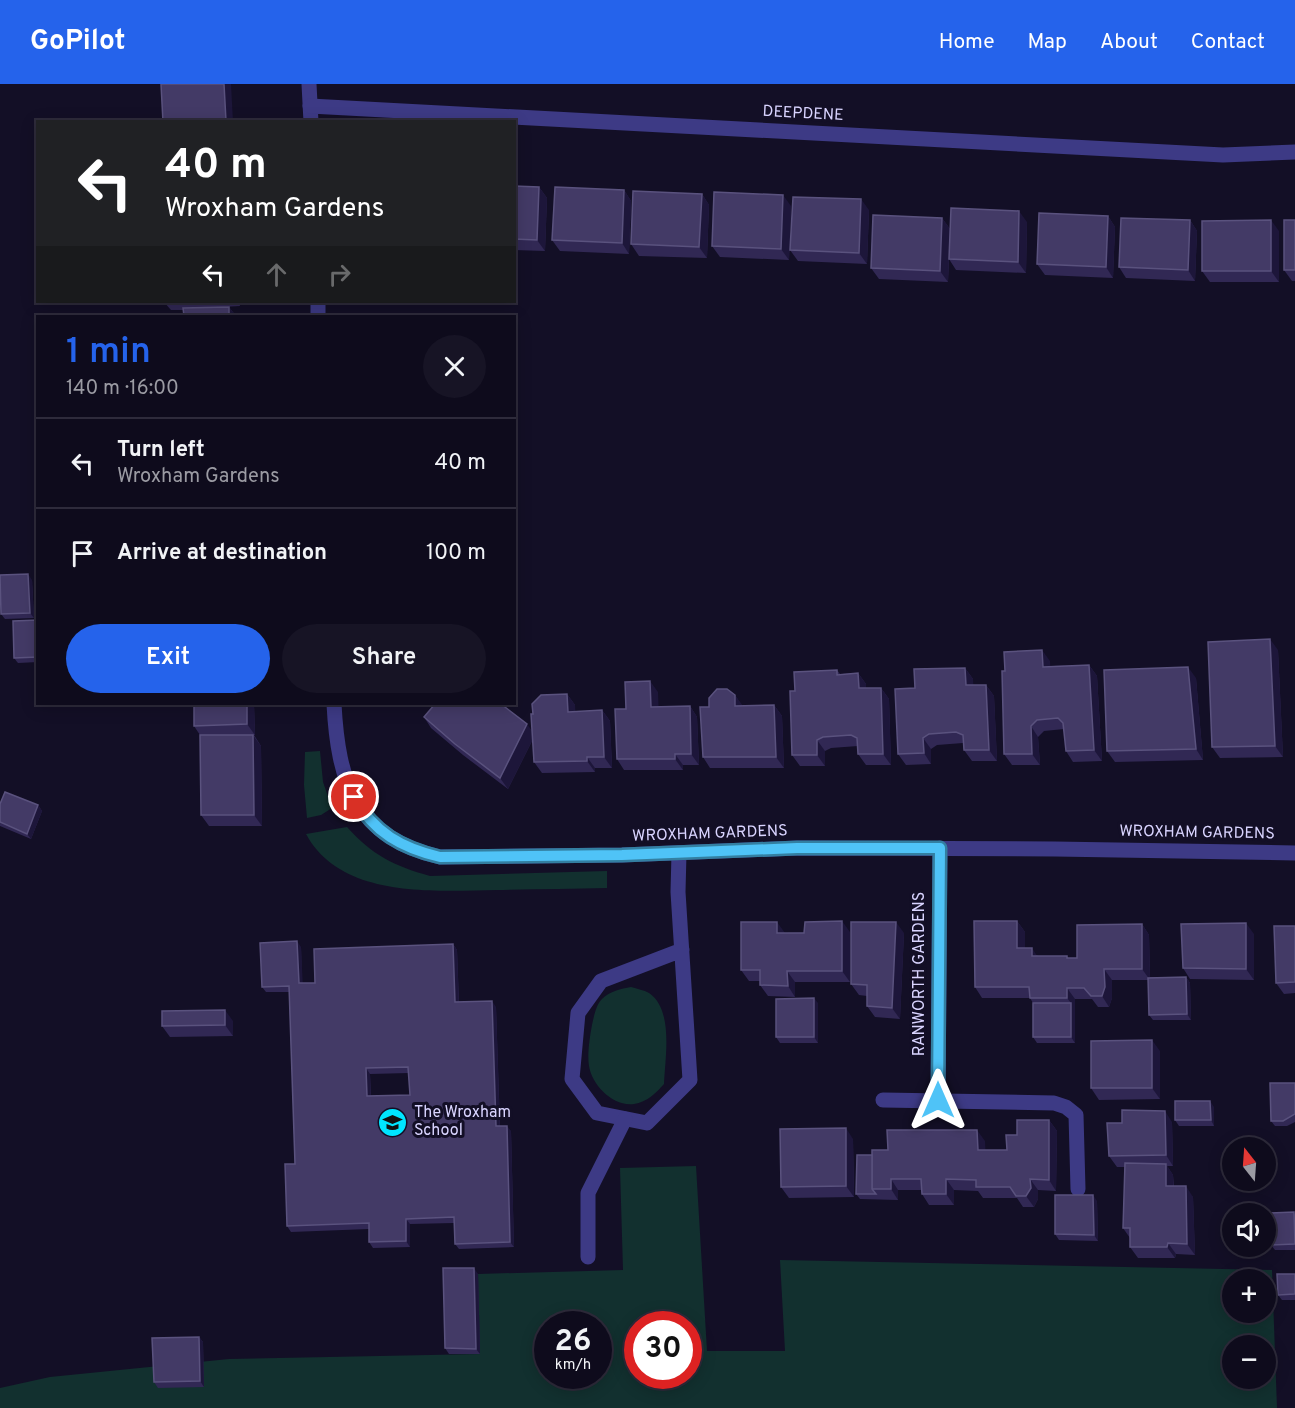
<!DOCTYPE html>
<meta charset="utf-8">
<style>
:root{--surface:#0e0b1c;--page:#171425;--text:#f1f3f6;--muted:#9b9ba3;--line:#2e2b3b;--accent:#2563eb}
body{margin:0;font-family:Overpass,sans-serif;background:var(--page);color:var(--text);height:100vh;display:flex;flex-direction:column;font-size:22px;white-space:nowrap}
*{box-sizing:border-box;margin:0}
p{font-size:20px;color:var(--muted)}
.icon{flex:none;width:33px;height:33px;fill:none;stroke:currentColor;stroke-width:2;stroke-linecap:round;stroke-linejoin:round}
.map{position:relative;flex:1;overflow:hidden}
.sheet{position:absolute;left:36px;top:231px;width:480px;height:390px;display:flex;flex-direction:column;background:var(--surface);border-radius:0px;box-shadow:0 3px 15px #0003,0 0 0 2px var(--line)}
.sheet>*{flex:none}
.guide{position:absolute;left:36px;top:36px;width:480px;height:183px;border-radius:0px;box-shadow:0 3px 15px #0003,0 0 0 2px var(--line);background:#202124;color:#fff;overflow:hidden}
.needle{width:39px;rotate:343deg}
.controls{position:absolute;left:1222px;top:1053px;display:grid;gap:12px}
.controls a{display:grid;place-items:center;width:54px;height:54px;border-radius:50%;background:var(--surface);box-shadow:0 3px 15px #0003,0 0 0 2px var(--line);font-size:30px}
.speed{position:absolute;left:534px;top:1227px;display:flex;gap:12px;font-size:30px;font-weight:700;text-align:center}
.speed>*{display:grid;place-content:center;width:78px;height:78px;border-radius:50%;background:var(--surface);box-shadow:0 3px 15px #0003,0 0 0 2px var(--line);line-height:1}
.speed small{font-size:15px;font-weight:400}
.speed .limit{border:9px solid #d22;background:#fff;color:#111}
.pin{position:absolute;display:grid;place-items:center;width:51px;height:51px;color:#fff;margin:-26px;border:3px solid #fff;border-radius:50%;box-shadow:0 2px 6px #0007}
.me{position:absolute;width:66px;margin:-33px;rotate:0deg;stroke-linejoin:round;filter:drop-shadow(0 0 4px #0008)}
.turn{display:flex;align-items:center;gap:21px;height:126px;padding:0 30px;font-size:27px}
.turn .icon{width:78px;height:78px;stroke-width:2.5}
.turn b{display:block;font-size:42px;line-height:51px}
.lanes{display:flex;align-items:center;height:57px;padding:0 30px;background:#0003;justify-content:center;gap:30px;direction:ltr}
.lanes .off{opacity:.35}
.round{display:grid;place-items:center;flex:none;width:63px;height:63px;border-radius:32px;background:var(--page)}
.headline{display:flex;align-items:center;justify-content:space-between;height:102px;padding:0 30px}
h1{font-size:36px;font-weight:600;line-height:45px;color:var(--accent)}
.action{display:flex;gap:12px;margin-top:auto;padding:12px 30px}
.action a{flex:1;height:69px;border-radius:36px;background:var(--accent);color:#fff;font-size:24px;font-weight:600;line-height:69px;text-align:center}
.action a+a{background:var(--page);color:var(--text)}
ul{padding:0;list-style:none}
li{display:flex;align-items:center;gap:18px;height:90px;padding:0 30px;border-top:2px solid var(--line)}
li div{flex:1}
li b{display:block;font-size:22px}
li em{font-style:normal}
header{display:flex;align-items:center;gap:36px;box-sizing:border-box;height:84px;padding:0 30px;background:var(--accent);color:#fff}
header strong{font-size:28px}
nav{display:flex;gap:33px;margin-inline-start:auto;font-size:21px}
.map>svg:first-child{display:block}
.green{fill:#12302f;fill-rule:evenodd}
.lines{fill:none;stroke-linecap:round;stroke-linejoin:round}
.lane{stroke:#3d3a85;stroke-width:15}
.street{stroke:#3d3a85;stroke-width:15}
.wall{fill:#312854;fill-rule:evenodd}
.shaded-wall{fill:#1d163a}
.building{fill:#433a66;stroke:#5a527e;stroke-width:1.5;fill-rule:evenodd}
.route-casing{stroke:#337fa1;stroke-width:15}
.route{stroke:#4fc3f7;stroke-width:10}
.labels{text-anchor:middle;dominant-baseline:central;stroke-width:6;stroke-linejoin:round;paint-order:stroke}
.street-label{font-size:16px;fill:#d9d4ff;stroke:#130f26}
.poi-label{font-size:16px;fill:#d9d4ff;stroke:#130f26;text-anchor:start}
</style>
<header>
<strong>GoPilot</strong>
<nav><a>Home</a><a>Map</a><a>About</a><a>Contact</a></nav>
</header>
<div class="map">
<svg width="1295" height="1324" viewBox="0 0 1295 1324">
<rect width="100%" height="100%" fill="#130f26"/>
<g class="green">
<polygon points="320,667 323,698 332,724 321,731 307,734 304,701 305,668"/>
<path d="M347 743C372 771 394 782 430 792L607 787V804C571 805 534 805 497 806 435 807 341 815 306 750Z"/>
<path d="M631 903C637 905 644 906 649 909 674 926 665 974 664 1000 656 1009 647 1018 634 1020 613 1023 592 1001 589 982 587 970 590 952 592 941 594 932 596 921 602 915 610 907 621 905 631 903Z"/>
<path d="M696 1082 707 1267H785L780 1176 1272 1186 1277 1324H0V1304L50 1293 229 1275 480 1270 478 1190 623 1186 620 1084ZM1233 1196H1266V1228H1233ZM548 1240H598V1292H548ZM638 1240H688V1292H638ZM1233 1262H1266V1294H1233Z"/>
</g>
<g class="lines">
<g class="lane">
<polyline points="679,769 678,808 690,996 647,1039 597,1029 572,995 578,929 601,897 682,866"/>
<polyline points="588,1173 588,1109 625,1035"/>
</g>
<g class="street">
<polyline points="309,0 311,38"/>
<polyline points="310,22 1223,71 1295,68"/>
<polyline points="318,218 318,232"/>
<path d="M334 620C338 697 355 754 440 773L622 771 797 764 1055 765 1295 769"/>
<polyline points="883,1016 1054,1019 1066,1023 1076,1031 1078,1105"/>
<polyline points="938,1016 940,764"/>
</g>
</g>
<g class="wall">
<polygon points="514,102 539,103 547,114 545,167 514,166"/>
<polygon points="624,106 631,117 629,170 560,167 552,156"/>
<polygon points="702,110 709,121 707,174 639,172 631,160"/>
<polygon points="791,122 789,176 720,173 712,162"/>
<polygon points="869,126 867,180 798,177 790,166"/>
<polygon points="1108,132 1115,143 1113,194 1045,191 1037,180"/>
<polygon points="942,134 950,145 1027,138 1026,189 956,186 949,175 948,198 879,195 871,184"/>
<polygon points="1190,136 1197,147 1195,197 1126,194 1119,183"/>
<polygon points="1295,136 1295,197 1292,197 1284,186"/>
<polygon points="1279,147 1279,198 1210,198 1202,187"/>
<polygon points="164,218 239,218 240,222 222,223 229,223 236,232 184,232 183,226 171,226"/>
<polygon points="32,496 34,534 5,535 1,530"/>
<polygon points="38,536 38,578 18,579 14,574"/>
<polygon points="1278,566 1283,673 1220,674 1212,663"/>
<polygon points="1050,577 1050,582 1089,581 1097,592 1102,677 1073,678 1066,667 1064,645 1044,647 1038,653 1040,681 1012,681 1004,670"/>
<polygon points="965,584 973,595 973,601 986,601 994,612 997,677 972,677 964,666 963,659 937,661 931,665 931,680 906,681 898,670 915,604"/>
<polygon points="837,586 840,590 858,589 866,600 866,604 881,604 889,615 891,681 866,681 858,670 858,662 831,664 825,667 825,682 800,682 792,671 795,607"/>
<polygon points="1196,594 1203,676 1115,678 1107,667"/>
<polygon points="658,608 658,623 690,622 697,633 699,681 683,681 683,686 624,686 617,675 626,625"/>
<polygon points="567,610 575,621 575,628 602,626 610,637 612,684 595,684 595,688 542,689 534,678 533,655 508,705 463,671 431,644 424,633 435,620 504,620 503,621 532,647 533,630"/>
<polygon points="735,611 742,622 774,621 782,632 784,684 710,684 703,673 709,623"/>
<polygon points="194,620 254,620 255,651 254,651 261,662 262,742 209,742 201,731 200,651 194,642"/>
<polygon points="0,720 38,721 42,727 31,755 0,742"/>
<polygon points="1017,837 1025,848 1025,864 1038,872 1067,872 1068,874 1077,874 1142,840 1149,851 1150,893 1186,893 1190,899 1191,936 1153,936 1149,931 1148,896 1112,896 1112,914 1109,923 1098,923 1092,915 1075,915 1075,959 1037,959 1033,953 1033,919 1030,914 982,914 975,903"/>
<polygon points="1295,842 1295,909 1284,910 1276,899"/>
<polygon points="850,848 850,898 795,898 795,913 768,912 760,901 760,897 749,897 741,886 785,849"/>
<polygon points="904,849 900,935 875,933 867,922 867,912 859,911 851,900"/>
<polygon points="1254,850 1254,896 1190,895 1183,884"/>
<path d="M453 860 457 866 459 918 496 923 500 1042 511 1047 514 1163 459 1165 455 1160 454 1139 410 1140V1163L373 1164 369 1158V1145L291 1148 287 1142 295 1080 289 908H266L262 903 301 863 302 899H315ZM409 989 410 1011 371 1012 370 990Z"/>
<polygon points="818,919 818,959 780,959 776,953"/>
<polygon points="233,937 233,952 170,953 162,942"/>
<polygon points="1160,967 1160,1015 1099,1016 1091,1004"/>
<polygon points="1295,999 1295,1038 1287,1042 1275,1042 1271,1037"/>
<polygon points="1214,1023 1214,1042 1179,1042 1175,1036"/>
<polygon points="1049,1036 1057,1047 1056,1107 1038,1106 1038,1115 1034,1123 1023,1123 1017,1114 983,1114 978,1107 954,1106 954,1121 929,1121 922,1110 921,1106 898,1106 898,1116 860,1115 856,1110 872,1071 888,1066 985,1057 985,1066 1007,1066 1017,1051"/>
<polygon points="1172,1038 1173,1082 1167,1082 1173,1091 1174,1102 1193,1113 1195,1171 1176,1170 1175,1174 1138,1174 1130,1163 1130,1154 1123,1144 1125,1083 1117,1083 1109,1072"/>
<polygon points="853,1055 854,1113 789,1114 781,1103"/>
<polygon points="1097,1117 1098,1157 1059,1156 1055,1150"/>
<polygon points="1295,1129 1295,1166 1275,1166 1271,1161"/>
<polygon points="478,1190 480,1270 449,1270 445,1264"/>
<polygon points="1295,1190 1295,1216 1282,1216 1278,1211"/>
<polygon points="199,1253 203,1258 204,1303 158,1304 154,1298"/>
</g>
<g class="shaded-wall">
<polygon points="224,0 231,0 233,38 226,37"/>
<polygon points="539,103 547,114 545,167 537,156"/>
<polygon points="624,106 631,117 629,170 622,159"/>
<polygon points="702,110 709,121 707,174 699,163"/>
<polygon points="783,111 791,122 789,176 781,165"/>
<polygon points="861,115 869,126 867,180 859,169"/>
<polygon points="1019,127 1027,138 1026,189 1018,178"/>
<polygon points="1108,132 1115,143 1113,194 1106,183"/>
<polygon points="942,134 950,145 948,198 940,187"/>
<polygon points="1190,136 1197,147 1195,197 1188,186"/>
<polygon points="1271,136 1279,147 1279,198 1271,187"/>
<polygon points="229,223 236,232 229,232"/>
<polygon points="28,490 32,496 34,534 30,529"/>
<polygon points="1270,555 1278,566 1283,673 1275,662"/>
<polygon points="1042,566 1050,577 1051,594 1043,583"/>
<polygon points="1089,581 1097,592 1102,677 1094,666"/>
<polygon points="1188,583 1196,594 1203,676 1196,665"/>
<polygon points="965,584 973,595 974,612 966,601"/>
<polygon points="858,589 866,600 866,615 859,604"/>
<polygon points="650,597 658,608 659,634 651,623"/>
<polygon points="986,601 994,612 997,677 989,666"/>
<polygon points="881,604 889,615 891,681 883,670"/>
<polygon points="567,610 575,621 576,639 568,628"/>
<polygon points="735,611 743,622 735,622"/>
<polygon points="247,620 254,620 255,651 247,640"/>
<polygon points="774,621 782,632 784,684 776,673"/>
<polygon points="690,622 697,633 699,681 691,670"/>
<polygon points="602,626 610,637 612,684 604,673"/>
<polygon points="527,640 535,651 508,705 500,694"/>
<polygon points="1031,642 1038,653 1040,681 1032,670"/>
<polygon points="253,651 261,662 262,742 254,731"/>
<polygon points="923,654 931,665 931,680 924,669"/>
<polygon points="817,656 825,667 825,682 817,671"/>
<polygon points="675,670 683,681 683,686 675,675"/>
<polygon points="587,673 595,684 595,688 587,677"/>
<polygon points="38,721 42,727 31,755 27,750"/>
<polygon points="842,837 850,848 850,898 842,887"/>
<polygon points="1017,837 1025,848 1025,875 1017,864"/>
<polygon points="777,838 785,849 777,849"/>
<polygon points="896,838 904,849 900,935 892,924"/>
<polygon points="1246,839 1254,850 1254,896 1246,885"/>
<polygon points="1142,840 1149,851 1150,896 1142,885"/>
<polygon points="297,857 301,863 303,905 299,899"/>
<polygon points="453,860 457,866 459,924 455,918"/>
<polygon points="1032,864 1039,875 1032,872"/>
<polygon points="1104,885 1112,896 1112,914 1109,923 1102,912"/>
<polygon points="787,887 795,898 795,913 788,902"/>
<polygon points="1186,893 1190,899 1191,936 1187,930"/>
<polygon points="1067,904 1075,915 1075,959 1071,953 1071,919 1067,914"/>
<polygon points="814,914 818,919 818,959 814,953"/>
<polygon points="492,917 496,923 500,1048 496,1042"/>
<polygon points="225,926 233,937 233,952 225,941"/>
<polygon points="1152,956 1160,967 1160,1015 1152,1004"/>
<polygon points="366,984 370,990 371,1018 367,1012"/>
<polygon points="1210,1017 1214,1023 1214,1042 1211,1036"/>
<polygon points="1165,1027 1172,1038 1173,1082 1166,1071"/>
<polygon points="1049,1036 1057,1047 1056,1107 1049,1096"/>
<polygon points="507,1042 511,1047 514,1163 510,1158"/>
<polygon points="846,1044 853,1055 854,1113 846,1102"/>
<polygon points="977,1046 985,1057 986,1077 978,1066"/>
<polygon points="1166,1080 1173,1091 1174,1113 1166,1102"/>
<polygon points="891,1095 898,1106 898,1116 891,1105"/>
<polygon points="946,1095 954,1106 954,1121 946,1110"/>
<polygon points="1030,1095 1038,1106 1038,1115 1034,1123 1026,1112"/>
<polygon points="1186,1102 1193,1113 1195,1171 1187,1160"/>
<polygon points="1093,1111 1097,1117 1098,1157 1094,1151"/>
<polygon points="406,1135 410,1140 410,1163 406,1157"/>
<polygon points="1168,1159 1176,1170 1175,1174 1167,1163"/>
<polygon points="474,1184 478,1190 480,1270 476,1265"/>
<polygon points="199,1253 203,1258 204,1303 200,1297"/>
</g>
<g class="building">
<polygon points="161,0 224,0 226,37 163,38"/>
<polygon points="514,102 539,103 537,156 514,155"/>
<polygon points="555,103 624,106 622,159 552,156"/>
<polygon points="633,107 702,110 699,163 631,160"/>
<polygon points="714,108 783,111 781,165 712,162"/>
<polygon points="793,113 861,115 859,169 790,166"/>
<polygon points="951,124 1019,127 1018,178 949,175"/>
<polygon points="1039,129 1108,132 1106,183 1037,180"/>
<polygon points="873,131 942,134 940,187 871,184"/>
<polygon points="1121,134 1190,136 1188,186 1119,183"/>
<polygon points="1271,136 1271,187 1202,187 1202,137"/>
<rect x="1284" y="136" width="11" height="50"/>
<polygon points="229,223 229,232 184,232 183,224"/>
<polygon points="28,490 30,529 1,530 0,491"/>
<polygon points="38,536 38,573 14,574 13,537"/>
<polygon points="1270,555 1275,662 1212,663 1208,558"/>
<polygon points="1042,566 1043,583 1089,581 1094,666 1066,667 1063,639 1058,634 1037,636 1031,642 1032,670 1004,670 1002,587 1005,587 1004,568"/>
<polygon points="1188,583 1196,665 1107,667 1104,586"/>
<polygon points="965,584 966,601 986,601 989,666 964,666 963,651 956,648 929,650 923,654 924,669 898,670 895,605 915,604 914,585"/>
<polygon points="837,586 837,591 858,589 859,604 881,604 883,670 858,670 857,654 851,651 823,653 817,656 817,671 792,671 790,607 795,607 794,588"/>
<polygon points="650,597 651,623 690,622 691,670 675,670 675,675 617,675 615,625 626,625 625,598"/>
<polygon points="717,605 727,605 735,611 735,622 774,621 776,673 703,673 700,623 709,623 709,614"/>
<polygon points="567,610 568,628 602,626 604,673 587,673 587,677 534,678 531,630 533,630 532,620 541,611"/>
<polygon points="194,620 247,620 247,640 194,642"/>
<polygon points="435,620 501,620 527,640 500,694 455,660 424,633"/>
<polygon points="200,651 253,651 254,731 201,731"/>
<polygon points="5,708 38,721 27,750 0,738 0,720"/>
<polygon points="842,837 842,887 787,887 788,902 760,901 760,886 741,886 741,838 777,838 777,849 804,849 805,838"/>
<polygon points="974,837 1017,837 1017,864 1032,864 1032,872 1067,872 1067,874 1077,874 1077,841 1142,840 1142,885 1104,885 1105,903 1102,912 1091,912 1084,904 1067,904 1067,914 1030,914 1029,903 975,903"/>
<polygon points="851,838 896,838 892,924 867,922 867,901 851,900"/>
<polygon points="1246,839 1246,885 1183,884 1181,840"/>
<polygon points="1274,842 1295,842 1295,898 1276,899"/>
<path d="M297 857 299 899H315L314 865 453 860 455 918 492 917 496 1042H507L510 1158 455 1160 454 1133 406 1135V1157L369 1158V1139L287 1142 285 1080H295L289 902 262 903 260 859ZM408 983 410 1011 367 1012 366 984Z"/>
<polygon points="1186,893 1187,930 1149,931 1148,894"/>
<polygon points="814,914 814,953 776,953 776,915"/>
<rect x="1033" y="919" width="38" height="34"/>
<polygon points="225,926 225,941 162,942 162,927"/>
<polygon points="1152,956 1152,1004 1091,1004 1091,957"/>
<polygon points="1270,999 1295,999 1295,1030 1283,1037 1271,1037"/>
<polygon points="1175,1017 1210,1017 1211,1036 1175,1036"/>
<polygon points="1122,1026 1165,1027 1166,1071 1109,1072 1107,1039 1122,1039"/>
<polygon points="1017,1036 1049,1036 1049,1096 1030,1095 1031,1104 1026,1112 1016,1112 1010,1103 976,1103 976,1096 946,1095 946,1110 922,1110 921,1095 891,1095 891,1105 872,1105 872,1066 888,1066 887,1046 977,1046 978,1066 1007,1066 1006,1051 1017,1051"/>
<polygon points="846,1044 846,1102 781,1103 780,1045"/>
<polygon points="857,1071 872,1071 872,1105 876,1110 856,1110"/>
<polygon points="1125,1079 1166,1080 1166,1102 1186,1102 1187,1160 1168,1159 1167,1163 1130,1163 1130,1144 1123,1144"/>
<polygon points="1055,1111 1093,1111 1094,1151 1055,1150"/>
<polygon points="1294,1128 1295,1160 1271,1161 1270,1129"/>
<polygon points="443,1184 474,1184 476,1265 445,1264"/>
<polygon points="1277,1190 1295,1190 1295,1210 1278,1211"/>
<polygon points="199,1253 200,1297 154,1298 152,1254"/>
</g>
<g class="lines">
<defs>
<path id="route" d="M354 713C374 749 402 764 440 773L622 771 797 764H940L938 1016"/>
</defs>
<use href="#route" class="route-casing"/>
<use href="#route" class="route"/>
</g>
<defs>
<symbol id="school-disc" viewBox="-11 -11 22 22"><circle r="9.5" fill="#00e5ff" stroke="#130f26"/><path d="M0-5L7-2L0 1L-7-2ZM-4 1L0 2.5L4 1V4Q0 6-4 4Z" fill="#111"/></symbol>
</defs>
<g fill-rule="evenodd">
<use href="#school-disc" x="376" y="1022" width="33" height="33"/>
</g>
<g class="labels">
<g class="street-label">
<text transform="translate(803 30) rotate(3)">DEEPDENE</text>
<text transform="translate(1197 749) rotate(1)">WROXHAM GARDENS</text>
<text transform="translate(710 750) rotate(-2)">WROXHAM GARDENS</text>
<text transform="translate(920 890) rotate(-90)">RANWORTH GARDENS</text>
</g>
<g class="poi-label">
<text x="414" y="1029">The Wroxham<tspan x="414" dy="18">School</tspan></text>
</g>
</g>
</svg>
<div class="controls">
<a><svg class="needle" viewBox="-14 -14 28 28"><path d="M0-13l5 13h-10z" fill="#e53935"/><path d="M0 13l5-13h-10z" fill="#9b9ba3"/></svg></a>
<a><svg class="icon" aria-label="sound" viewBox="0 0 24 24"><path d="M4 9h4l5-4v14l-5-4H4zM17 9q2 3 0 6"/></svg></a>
<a>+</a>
<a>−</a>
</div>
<div class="speed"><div>26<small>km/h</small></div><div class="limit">30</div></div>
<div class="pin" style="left:354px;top:713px;background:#d93025"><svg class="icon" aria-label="arrive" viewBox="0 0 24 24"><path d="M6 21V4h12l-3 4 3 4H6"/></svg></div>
<svg class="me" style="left:938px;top:1016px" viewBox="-20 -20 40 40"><path d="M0-17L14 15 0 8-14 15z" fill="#4fc3f7" stroke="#fff" stroke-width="4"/></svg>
<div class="guide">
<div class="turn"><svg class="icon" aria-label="left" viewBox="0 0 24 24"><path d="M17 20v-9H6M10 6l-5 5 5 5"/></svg><div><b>40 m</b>Wroxham Gardens</div></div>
<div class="lanes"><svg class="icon" aria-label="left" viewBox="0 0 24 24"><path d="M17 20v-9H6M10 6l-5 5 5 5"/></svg><svg class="icon off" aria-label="ahead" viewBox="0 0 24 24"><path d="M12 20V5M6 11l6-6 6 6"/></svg><svg class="icon off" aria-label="right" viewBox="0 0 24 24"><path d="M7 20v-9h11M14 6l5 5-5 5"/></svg></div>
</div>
<section class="sheet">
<div class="headline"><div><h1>1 min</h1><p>140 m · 16:00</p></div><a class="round"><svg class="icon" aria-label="close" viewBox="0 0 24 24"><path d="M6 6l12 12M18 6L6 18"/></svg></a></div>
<ul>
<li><svg class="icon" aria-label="left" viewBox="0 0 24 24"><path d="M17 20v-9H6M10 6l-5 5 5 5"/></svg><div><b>Turn left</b><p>Wroxham Gardens</p></div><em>40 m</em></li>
<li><svg class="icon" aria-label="arrive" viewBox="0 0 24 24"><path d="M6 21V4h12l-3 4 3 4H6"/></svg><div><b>Arrive at destination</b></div><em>100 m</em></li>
</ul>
<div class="action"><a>Exit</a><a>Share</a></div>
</section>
</div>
